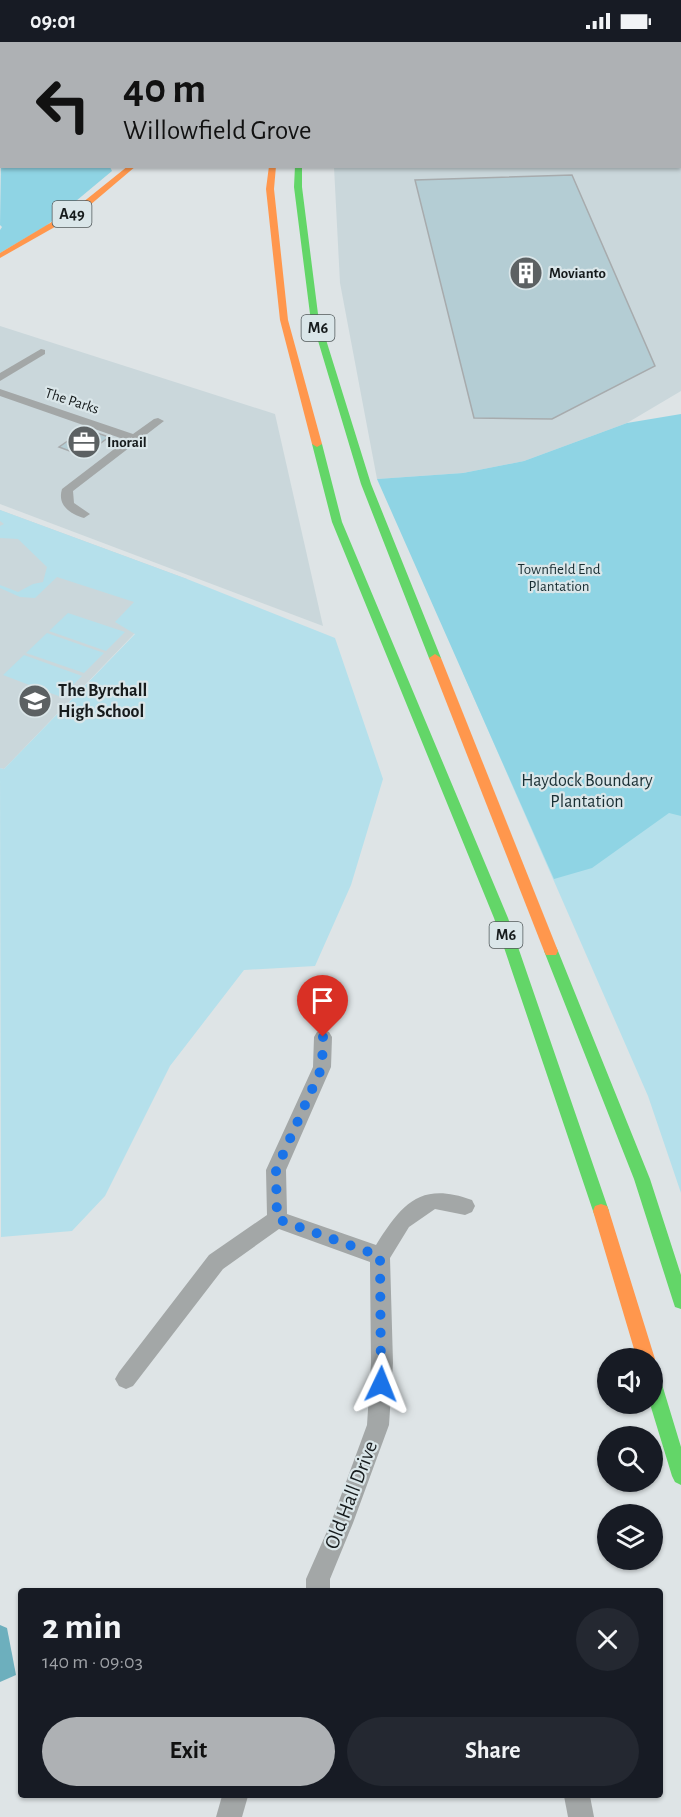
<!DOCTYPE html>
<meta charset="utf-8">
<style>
:root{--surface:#171b24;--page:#242831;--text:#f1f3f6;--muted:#9ea1a6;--accent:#aeb1b4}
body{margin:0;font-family:"Alegreya Sans",sans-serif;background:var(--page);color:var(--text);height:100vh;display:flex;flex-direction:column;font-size:22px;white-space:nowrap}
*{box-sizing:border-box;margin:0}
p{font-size:20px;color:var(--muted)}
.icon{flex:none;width:33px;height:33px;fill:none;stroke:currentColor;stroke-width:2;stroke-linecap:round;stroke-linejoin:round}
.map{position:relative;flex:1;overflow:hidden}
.details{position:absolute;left:18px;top:1546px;width:645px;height:210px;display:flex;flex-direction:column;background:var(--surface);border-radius:6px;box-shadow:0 2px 4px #0004}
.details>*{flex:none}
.hud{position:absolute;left:0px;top:0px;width:681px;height:126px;box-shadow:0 2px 4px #0004;background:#aeb1b4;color:#111;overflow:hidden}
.tools{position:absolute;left:597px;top:1306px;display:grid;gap:12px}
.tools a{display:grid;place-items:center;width:66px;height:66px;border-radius:50%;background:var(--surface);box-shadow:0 2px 4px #0004;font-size:30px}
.pin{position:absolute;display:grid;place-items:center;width:51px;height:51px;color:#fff;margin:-62px -26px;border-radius:50% 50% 50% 0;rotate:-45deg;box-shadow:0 0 6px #0007}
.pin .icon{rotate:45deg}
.me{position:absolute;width:66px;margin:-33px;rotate:2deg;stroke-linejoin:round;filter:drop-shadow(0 0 4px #0008)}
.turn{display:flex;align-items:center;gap:21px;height:126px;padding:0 24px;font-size:27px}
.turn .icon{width:78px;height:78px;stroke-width:2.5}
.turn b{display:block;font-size:42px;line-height:51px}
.round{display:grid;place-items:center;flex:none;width:63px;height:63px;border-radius:32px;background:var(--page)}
.head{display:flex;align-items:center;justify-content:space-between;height:102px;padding:0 24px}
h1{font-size:36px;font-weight:700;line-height:45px}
.cta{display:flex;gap:12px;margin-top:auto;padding:12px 24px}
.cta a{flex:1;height:69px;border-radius:36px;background:var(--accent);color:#111;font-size:24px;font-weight:700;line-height:69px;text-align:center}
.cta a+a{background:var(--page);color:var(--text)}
.status{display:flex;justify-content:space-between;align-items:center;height:42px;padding:0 30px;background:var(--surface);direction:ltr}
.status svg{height:16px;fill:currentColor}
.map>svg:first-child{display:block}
.built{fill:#cad7db}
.green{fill:#b5e0eb}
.forest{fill:#8fd4e4}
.water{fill:#6dafbd}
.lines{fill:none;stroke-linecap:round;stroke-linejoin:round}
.stream{stroke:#6dafbd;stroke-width:2}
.building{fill:#b4cdd4;stroke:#a7abad;stroke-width:1.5}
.street{fill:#a3a7a7;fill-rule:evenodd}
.fast{fill:#63d668;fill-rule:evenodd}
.slow{fill:#ff974d;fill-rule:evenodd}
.route{stroke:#1a73e8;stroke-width:10;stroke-dasharray:0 18}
.labels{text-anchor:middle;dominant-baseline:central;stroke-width:4.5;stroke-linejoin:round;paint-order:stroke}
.far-poi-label{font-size:15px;font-weight:bold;fill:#161b1c;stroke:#dae6e9;text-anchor:start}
.far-street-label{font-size:15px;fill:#161b1c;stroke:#dae6e9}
.far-park-label{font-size:15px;fill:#192e33;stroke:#dae6e9}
.shield{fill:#dae6e9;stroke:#51585a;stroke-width:1.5}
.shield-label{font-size:16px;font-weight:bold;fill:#161b1c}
.poi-label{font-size:18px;font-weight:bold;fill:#161b1c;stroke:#dae6e9;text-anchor:start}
.park-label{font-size:18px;fill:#192e33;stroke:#dae6e9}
.near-street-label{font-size:21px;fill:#161b1c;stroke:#dae6e9}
</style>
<div class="status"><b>09:01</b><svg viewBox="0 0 49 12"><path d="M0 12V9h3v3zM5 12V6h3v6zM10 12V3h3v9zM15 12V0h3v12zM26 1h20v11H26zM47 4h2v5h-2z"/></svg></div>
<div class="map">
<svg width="681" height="1775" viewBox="0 0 681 1775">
<rect width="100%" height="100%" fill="#dee4e6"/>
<g class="built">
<polygon points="489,0 681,0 681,349 627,381 524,419 463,431 377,437 340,241 334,125 680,124 680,2"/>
<polygon points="0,284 275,372 323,584 0,462"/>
<polygon points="0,468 187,537 4,727 0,726"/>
</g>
<g class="green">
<polygon points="0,468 187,537 335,596 383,737 351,843 315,924 244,928 170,1024 105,1154 72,1189 1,1195 0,726 4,727 135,592 115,580 134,560 57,535 35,556 20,555 0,546 0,543 18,550 33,542 43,540 47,525 18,497 0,496 0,484 4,482 0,479"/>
<polygon points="68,571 125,590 106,609 49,589"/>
<polygon points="47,591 104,611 84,631 26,611"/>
<polygon points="24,613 82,634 61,655 3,633"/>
<polygon points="463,631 681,717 681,1151 648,1054"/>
</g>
<g class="forest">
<polygon points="1,120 2,124 110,125 112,129 46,184 0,211 0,188 2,185 0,183"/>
<polygon points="681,372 681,774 669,771 592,826 554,837 377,437 463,431 524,419 627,381"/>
</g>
<polygon class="water" points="0,1583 7,1586 16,1633 0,1640"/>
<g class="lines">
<polyline class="stream" points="377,0 383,2"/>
</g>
<g class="building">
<polygon points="572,133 655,324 552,377 474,376 415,138"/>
<polygon points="85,387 109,395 83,414 59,405"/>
</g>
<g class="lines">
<g class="street">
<polygon points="652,0 665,0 650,2"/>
<rect x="680" y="57" width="1" height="4"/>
<rect x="680" y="75" width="1" height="7"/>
<polygon points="41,307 45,308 45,312 0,339 0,331"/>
<path d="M0 347 133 392 154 377 158 376 164 379 73 449 74 461 90 472 84 476C70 472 57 463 62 447L126 398 0 354Z"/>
<path d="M323 988 329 990 332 995 331 1025 286 1128 287 1172 376 1203C402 1162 420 1139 472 1158L475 1164 472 1170 465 1173 435 1167 409 1185 390 1216 393 1321 389 1383 353 1481 330 1537V1550H306V1537L332 1478 367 1383 371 1321 370 1220 279 1187 223 1227 133 1344 126 1347 119 1344 115 1337 119 1330 209 1213 267 1173 266 1128 313 1025 314 995 317 990Z"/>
<polygon points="222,1754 248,1754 242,1775 216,1775"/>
<polygon points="564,1754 590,1754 594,1775 568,1775"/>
</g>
<g class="fast">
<rect x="290" y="0" width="6" height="2"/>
<polygon points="603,0 612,0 600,2"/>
<polygon points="295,124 302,124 302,145 318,272 371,442 441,616 439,619 431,619 429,616 361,442 310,272 294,145"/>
<polygon points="314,400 322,402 342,480 508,876 609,1169 607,1174 601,1176 595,1174 593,1169 494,876 332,480 312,402"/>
<polygon points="551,904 556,905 558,909 650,1137 681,1233 681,1267 675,1265 673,1259 634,1137 544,909 546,905"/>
<polygon points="652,1331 658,1333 661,1339 681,1405 681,1443 675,1440 672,1434 650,1362 652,1362"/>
</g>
<g class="slow">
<rect x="237" y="0" width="6" height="2"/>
<polygon points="128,124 136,124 83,169 0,216 0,211 77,165"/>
<polygon points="269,124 276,124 274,147 288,278 322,402 317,405 312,402 280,278 266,147"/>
<polygon points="435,612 441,616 558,909 556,913 546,913 544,909 429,616"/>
<polygon points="601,1162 607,1164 609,1169 655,1317 652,1322 652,1317 637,1317 593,1169 595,1164"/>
</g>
</g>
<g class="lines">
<polyline class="route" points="323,995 322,1025 276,1128 277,1177 380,1214 381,1342"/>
</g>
<defs>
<symbol id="building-disc" viewBox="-11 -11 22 22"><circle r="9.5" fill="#5c6163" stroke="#dae6e9"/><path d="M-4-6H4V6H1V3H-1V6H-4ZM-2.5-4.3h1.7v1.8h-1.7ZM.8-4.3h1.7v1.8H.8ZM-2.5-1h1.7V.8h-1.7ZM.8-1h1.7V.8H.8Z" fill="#fff"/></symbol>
<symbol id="office-disc" viewBox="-11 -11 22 22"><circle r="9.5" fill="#5c6163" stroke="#dae6e9"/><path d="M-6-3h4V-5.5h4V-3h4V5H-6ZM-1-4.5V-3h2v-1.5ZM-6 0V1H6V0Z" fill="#fff"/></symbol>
<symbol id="school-disc" viewBox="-11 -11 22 22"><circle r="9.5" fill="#5c6163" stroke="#dae6e9"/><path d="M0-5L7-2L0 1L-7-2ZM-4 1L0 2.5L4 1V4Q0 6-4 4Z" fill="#fff"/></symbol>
</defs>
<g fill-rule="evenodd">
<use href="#building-disc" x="507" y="212" width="38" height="38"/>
<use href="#office-disc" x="65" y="381" width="38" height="38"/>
<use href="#school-disc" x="16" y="640" width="38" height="38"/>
</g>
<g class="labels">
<g class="far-poi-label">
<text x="549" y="231">Movianto</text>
<text x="107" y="400">Inorail</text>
</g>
<g class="far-street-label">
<text transform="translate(72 359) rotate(18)">The Parks</text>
</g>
<g class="far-park-label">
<text x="559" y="527">Townfield End<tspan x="559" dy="17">Plantation</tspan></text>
</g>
<g class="shield">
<rect x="52.5" y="159" width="39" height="26" rx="4.5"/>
<rect x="301.5" y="273" width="33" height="26" rx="4.5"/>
<rect x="489.5" y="880" width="33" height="26" rx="4.5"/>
</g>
<g class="shield-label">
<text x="72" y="172">A49</text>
<text x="318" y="286">M6</text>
<text x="506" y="893">M6</text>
</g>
<g class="poi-label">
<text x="58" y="649">The Byrchall<tspan x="58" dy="21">High School</tspan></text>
</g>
<g class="park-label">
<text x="587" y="739">Haydock Boundary<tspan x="587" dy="21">Plantation</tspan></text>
</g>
<g class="near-street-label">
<text transform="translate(351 1453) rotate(-69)">Old Hall Drive</text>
</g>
</g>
</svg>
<div class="tools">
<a><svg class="icon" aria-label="sound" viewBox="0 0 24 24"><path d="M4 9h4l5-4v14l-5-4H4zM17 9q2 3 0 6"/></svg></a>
<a><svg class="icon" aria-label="search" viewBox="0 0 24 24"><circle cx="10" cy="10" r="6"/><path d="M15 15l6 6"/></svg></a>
<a><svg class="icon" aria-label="layers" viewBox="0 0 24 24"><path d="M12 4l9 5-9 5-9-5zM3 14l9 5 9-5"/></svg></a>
</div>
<div class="pin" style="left:323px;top:995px;background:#d93025"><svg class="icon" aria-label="arrive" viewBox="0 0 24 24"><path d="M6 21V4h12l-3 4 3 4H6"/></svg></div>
<svg class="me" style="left:381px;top:1342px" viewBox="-20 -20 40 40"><path d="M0-17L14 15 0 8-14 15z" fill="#1a73e8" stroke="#fff" stroke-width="4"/></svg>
<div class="hud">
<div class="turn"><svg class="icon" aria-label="left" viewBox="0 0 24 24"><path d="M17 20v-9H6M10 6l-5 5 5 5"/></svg><div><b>40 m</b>Willowfield Grove</div></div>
</div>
<section class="details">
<div class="head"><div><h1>2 min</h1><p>140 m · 09:03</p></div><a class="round"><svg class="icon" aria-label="close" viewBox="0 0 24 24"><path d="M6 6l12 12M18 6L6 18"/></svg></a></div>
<div class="cta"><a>Exit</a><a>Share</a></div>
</section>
</div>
